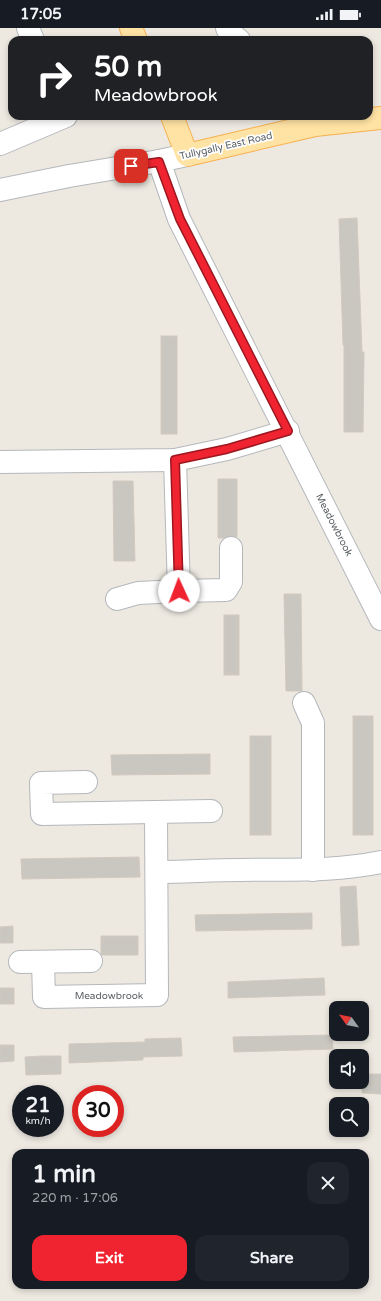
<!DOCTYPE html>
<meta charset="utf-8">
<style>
:root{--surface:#171b24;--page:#20242c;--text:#f1f3f6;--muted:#9ea1a6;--accent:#f02431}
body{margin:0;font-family:"Varela Round",sans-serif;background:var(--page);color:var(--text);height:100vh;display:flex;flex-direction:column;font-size:15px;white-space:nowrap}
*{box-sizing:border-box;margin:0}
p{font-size:13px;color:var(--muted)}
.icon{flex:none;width:22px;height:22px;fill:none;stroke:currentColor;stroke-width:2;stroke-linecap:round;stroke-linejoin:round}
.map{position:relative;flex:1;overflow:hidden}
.details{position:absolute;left:12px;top:1121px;width:357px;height:140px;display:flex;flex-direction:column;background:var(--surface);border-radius:12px;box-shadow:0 2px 6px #0003}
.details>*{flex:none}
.banner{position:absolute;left:8px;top:8px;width:365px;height:84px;border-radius:12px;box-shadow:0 2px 6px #0003;background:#202124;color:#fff;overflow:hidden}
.needle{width:26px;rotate:303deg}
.fabs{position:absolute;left:329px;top:973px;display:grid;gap:8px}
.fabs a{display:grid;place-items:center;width:40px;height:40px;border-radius:8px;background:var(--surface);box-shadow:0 2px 6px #0003;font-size:20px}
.speed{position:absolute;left:12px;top:1057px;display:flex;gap:8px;font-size:20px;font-weight:700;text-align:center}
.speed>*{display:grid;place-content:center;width:52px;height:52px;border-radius:50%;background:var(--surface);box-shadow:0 2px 6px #0003;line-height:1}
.speed small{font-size:10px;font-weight:400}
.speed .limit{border:6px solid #d22;background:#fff;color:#111}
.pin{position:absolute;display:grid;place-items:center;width:34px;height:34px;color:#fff;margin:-17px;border-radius:8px;box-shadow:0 2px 6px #0006}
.me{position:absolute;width:44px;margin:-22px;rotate:358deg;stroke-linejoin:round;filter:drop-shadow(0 0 3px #0008)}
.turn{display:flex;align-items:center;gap:14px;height:84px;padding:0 20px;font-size:18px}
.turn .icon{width:52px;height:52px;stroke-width:2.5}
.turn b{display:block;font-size:28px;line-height:34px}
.round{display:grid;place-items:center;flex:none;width:42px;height:42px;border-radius:12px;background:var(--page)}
.overview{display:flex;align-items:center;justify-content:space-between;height:68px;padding:0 20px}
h1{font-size:24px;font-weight:800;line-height:30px}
.button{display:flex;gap:8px;margin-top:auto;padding:8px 20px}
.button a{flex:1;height:46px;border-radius:12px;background:var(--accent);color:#fff;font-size:16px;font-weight:800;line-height:46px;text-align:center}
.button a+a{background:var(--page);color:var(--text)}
.status{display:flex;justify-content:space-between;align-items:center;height:28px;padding:0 20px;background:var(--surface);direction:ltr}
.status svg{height:11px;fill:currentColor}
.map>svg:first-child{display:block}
.building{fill:#cac6c0;stroke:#d2c9bf}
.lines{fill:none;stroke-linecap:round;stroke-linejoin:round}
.minor-casing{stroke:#b4b8bc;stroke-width:24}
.major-casing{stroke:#f7b050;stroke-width:24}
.minor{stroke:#fff;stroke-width:22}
.major{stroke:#ffe3a4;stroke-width:22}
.route-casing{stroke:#9c1720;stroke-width:10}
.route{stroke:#f02431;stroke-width:7}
.labels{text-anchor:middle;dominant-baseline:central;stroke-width:3.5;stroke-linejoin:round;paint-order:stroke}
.street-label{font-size:10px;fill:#595f63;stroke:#fff}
</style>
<div class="status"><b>17:05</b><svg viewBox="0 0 49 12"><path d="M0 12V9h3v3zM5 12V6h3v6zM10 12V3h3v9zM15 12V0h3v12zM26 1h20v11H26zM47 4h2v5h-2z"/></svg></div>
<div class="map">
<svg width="381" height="1273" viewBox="0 0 381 1273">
<rect width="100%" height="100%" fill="#ede9e1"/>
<g class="building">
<polygon points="357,190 362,324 364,324 363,404 344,404 344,317 343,317 339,191"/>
<rect x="161" y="308" width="16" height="98"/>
<polygon points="218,451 237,451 237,509 231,508 224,510 218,510"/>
<polygon points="113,453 133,453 135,533 114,533"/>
<polygon points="284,566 301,566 302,663 286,663"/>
<rect x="224" y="587" width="15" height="60"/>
<rect x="353" y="688" width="20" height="119"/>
<rect x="250" y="708" width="21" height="99"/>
<polygon points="210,726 210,746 112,747 111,727"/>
<polygon points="139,829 140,849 22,851 21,831"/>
<polygon points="356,858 359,917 342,918 340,859"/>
<polygon points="312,885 312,901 196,903 195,887"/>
<polygon points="13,898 13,915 0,915 0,899"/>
<polygon points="101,908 138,908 138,927 102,927 101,926"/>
<polygon points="324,950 325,967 228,970 228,954"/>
<rect x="0" y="960" width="14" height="16"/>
<polygon points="332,1007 333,1021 234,1024 233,1009"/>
<polygon points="181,1010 182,1028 143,1029 143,1032 69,1035 69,1016 145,1014 145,1011"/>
<polygon points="0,1017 14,1017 14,1033 0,1034"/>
<polygon points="43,1028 61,1028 61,1046 26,1047 25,1029"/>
<polygon points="362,1046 381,1046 381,1066 362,1065"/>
</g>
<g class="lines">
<defs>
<g id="minor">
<polyline points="28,0 33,12"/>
<polyline points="227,0 229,4 239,12"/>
<polyline points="0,116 66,88"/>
<polyline points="159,133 179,191 381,591"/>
<polyline points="0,162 69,148 159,133 187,127"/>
<polyline points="0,434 175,432 227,421 288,403"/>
<polyline points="179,563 226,562 231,554 231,520"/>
<polyline points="117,571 138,565 179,563 175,432"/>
<polyline points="304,675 313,695 313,842"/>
<polyline points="86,754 41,755 42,786 211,783"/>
<path d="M157 844C185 844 212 842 240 842 289 841 332 844 381 834"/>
<polyline points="20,934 91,933"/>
<polyline points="43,934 44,969 157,967 156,784"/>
</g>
<g id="major">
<polyline points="131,0 136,12"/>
<polyline points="172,88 187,127 315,97 381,90"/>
</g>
</defs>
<use href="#minor" class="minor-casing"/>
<use href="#major" class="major-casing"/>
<use href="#minor" class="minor"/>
<use href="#major" class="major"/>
</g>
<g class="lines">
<defs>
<polyline id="route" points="131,138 159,134 180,191 288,403 227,421 175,432 179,563"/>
</defs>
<use href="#route" class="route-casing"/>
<use href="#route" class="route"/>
</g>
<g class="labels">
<g class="street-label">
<text transform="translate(226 118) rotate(-13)">Tullygally East Road</text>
<text transform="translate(334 497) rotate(63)">Meadowbrook</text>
<text x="109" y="968">Meadowbrook</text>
</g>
</g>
</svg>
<div class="fabs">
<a><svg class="needle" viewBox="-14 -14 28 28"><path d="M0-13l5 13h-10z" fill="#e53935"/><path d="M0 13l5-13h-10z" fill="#9ea1a6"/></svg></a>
<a><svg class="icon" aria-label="sound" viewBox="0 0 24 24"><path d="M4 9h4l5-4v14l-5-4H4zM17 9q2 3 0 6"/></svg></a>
<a><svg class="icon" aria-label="search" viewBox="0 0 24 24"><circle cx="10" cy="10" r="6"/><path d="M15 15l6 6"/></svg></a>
</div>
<div class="speed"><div>21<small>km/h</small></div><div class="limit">30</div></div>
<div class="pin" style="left:131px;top:138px;background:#d93025"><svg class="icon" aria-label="arrive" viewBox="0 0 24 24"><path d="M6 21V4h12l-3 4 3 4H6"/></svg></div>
<svg class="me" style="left:179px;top:563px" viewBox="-20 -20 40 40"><circle r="19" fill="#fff"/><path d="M0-13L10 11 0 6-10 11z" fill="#f02431"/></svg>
<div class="banner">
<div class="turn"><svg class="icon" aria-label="right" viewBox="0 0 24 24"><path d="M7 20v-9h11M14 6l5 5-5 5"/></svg><div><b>50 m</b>Meadowbrook</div></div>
</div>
<section class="details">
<div class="overview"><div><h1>1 min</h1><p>220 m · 17:06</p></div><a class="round"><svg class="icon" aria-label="close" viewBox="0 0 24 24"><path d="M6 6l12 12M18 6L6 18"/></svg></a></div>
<div class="button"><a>Exit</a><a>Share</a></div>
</section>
</div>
